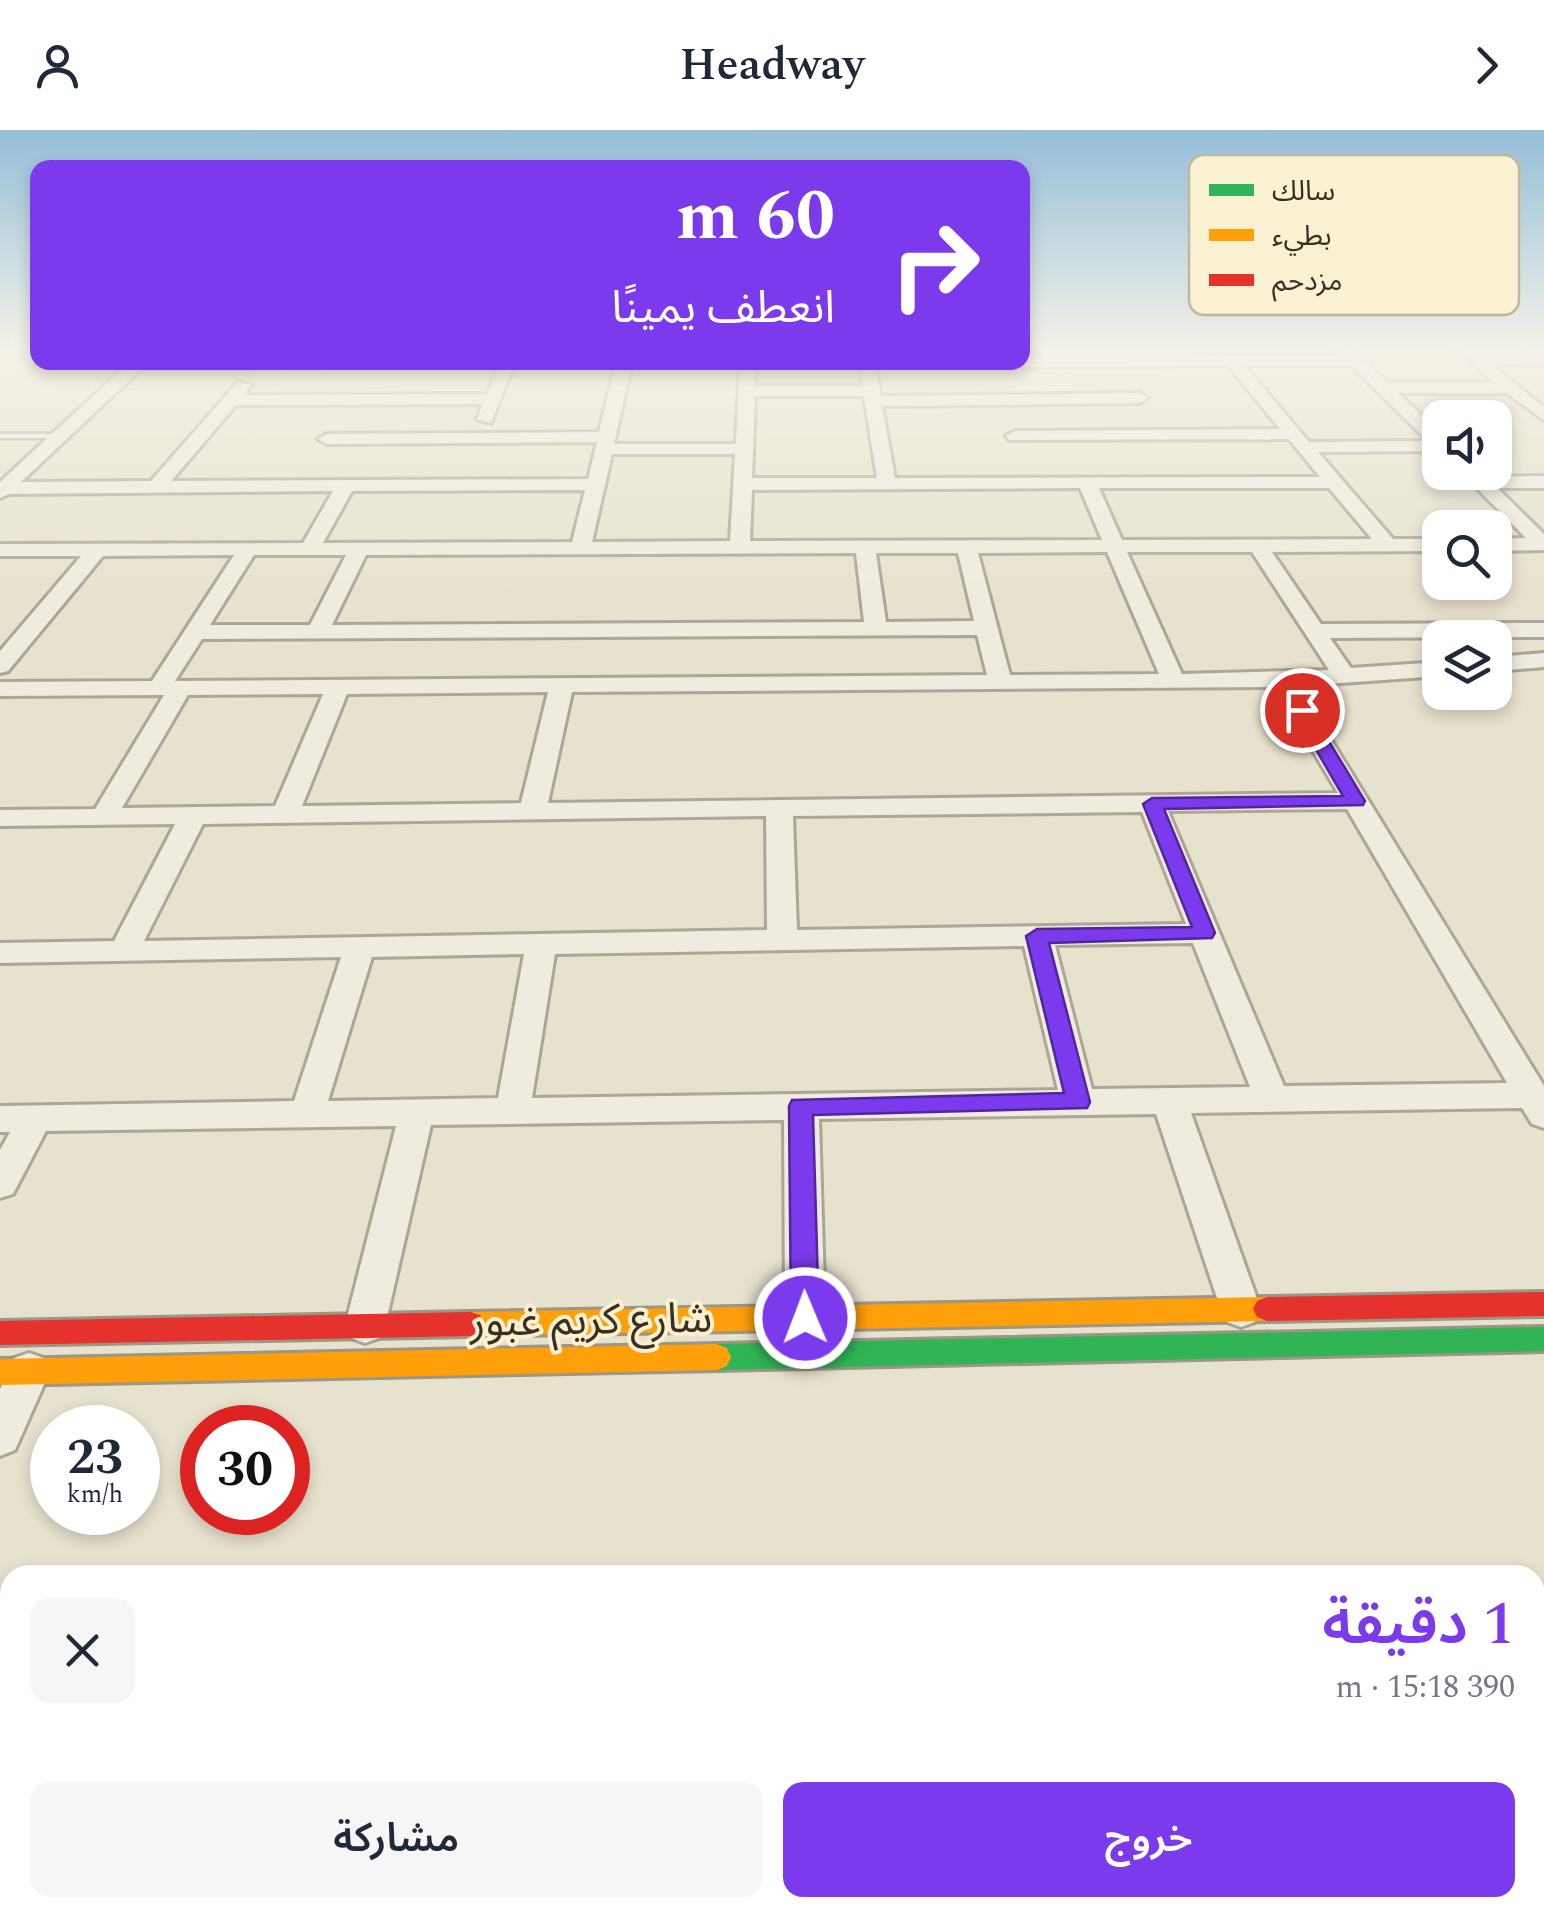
<!DOCTYPE html>
<html lang="ar">
<meta charset="utf-8">
<style>
:root{--surface:#fff;--page:#f6f6f7;--text:#1f2937;--muted:#747a83;--accent:#7c3aed}
body{margin:0;font-family:Spectral,"Noto Sans Arabic",serif;background:var(--page);color:var(--text);direction:rtl;height:100vh;display:flex;flex-direction:column;font-size:38px;white-space:nowrap}
*{box-sizing:border-box;margin:0}
p{font-size:32px;color:var(--muted)}
.icon{flex:none;width:55px;height:55px;fill:none;stroke:currentColor;stroke-width:2;stroke-linecap:round;stroke-linejoin:round}
.map{position:relative;flex:1;overflow:hidden;direction:ltr}
.details{position:absolute;left:0px;top:1435px;width:1545px;height:352px;display:flex;flex-direction:column;background:var(--surface);border-radius:30px 30px 0 0;box-shadow:0 5px 15px #0003;direction:rtl}
.details>*{flex:none}
.guide{position:absolute;left:30px;top:30px;width:1000px;height:210px;border-radius:20px;box-shadow:0 5px 15px #0003;direction:rtl;background:#7c3aed;color:#fff;overflow:hidden}
.tools{position:absolute;left:1422px;top:270px;display:grid;gap:20px}
.tools a{display:grid;place-items:center;width:90px;height:90px;border-radius:20px;background:var(--surface);box-shadow:0 5px 15px #0003;font-size:50px}
.speed{position:absolute;left:30px;top:1275px;display:flex;gap:20px;font-size:50px;font-weight:700;text-align:center}
.speed>*{display:grid;place-content:center;width:130px;height:130px;border-radius:50%;background:var(--surface);box-shadow:0 5px 15px #0003;line-height:1}
.speed small{font-size:25px;font-weight:400}
.speed .limit{border:15px solid #d22;background:#fff;color:#111}
.pin{position:absolute;display:grid;place-items:center;width:85px;height:85px;color:#fff;margin:-42px;border:5px solid #fff;border-radius:50%;box-shadow:0 2px 10px #0007}
.me{position:absolute;width:110px;margin:-55px;rotate:359deg;stroke-linejoin:round;filter:drop-shadow(0 0 8px #0008)}
.turn{display:flex;align-items:center;gap:35px;height:210px;padding:0 30px;font-size:45px}
.turn .icon{width:130px;height:130px;stroke-width:2.5}
.turn b{display:block;font-size:70px;line-height:85px}
.round{display:grid;place-items:center;flex:none;width:105px;height:105px;border-radius:20px;background:var(--page)}
.overview{display:flex;align-items:center;justify-content:space-between;height:170px;padding:0 30px}
h1{font-size:60px;font-weight:600;line-height:75px;color:var(--accent)}
.button{display:flex;gap:20px;margin-top:auto;padding:20px 30px}
.button a{flex:1;height:115px;border-radius:20px;background:var(--accent);color:#fff;font-size:40px;font-weight:600;line-height:115px;text-align:center}
.button a+a{background:var(--page);color:var(--text)}
header{display:flex;justify-content:space-between;align-items:center;height:130px;padding:0 30px;background:var(--surface);font-size:45px;font-weight:600}
.map>svg:first-child{display:block}
.lines{fill:none;stroke-linecap:round;stroke-linejoin:round}
.lane-casing{stroke:#aca696;stroke-width:5}
.street-casing{stroke:#aca696;stroke-width:6}
.fast-casing{stroke:#9c9686;stroke-width:6}
.slow-casing{stroke:#9c9686;stroke-width:6}
.jam-casing{stroke:#9c9686;stroke-width:6}
.lane{fill:#efebdf;fill-rule:evenodd}
.street{fill:#efebdf;fill-rule:evenodd}
.fast{fill:#30b455;fill-rule:evenodd}
.slow{fill:#ff9f0a;fill-rule:evenodd}
.jam{fill:#e5322d;fill-rule:evenodd}
.route{fill:#7c3aed;stroke:#51269a;stroke-width:2.5}
.labels{text-anchor:middle;dominant-baseline:central;stroke-width:8;stroke-linejoin:round;paint-order:stroke}
.near-street-label{font-size:42px;fill:#3c2f1d;stroke:#f9f1d2}
.key{fill:#f9f1d2;stroke:#c0b79c;stroke-width:2.5}
.key-label{font-size:28px;fill:#3c2f1d}
</style>
<header><svg class="icon" aria-label="forward" viewBox="0 0 24 24"><path d="M9 5l7 7-7 7"/></svg>Headway<svg class="icon" aria-label="person" viewBox="0 0 24 24"><circle cx="12" cy="8" r="4"/><path d="M4 21q1-7 8-7t8 7"/></svg></header>
<div class="map">
<svg width="1544" height="1786" viewBox="0 0 1544 1786">
<rect width="100%" height="100%" fill="#e7e2cd"/>
<g class="lines">
<defs>
<polygon id="lane" points="0,304 60,304 64,306 60,308 0,308"/>
<g id="street">
<path d="M1336 218H1351L1388 253H1495L1455 218H1471L1479 224H1544V234H1490L1544 277V290L1507 263H1398L1440 303V321L1318 322 1393 409H1440V421L1272 422 1321 494 1544 493V507L1330 508 1351 538 1440 532V546L1298 556 1544 956V998L1532 994 1522 978 1191 983 1261 1180 1255 1192 1241 1197 1227 1192 1221 1180 1156 984 819 989 825 1188 819 1200 805 1205 791 1200 785 1188 784 990 431 995 385 1196 379 1208 365 1213 351 1208 345 1196 396 996 46 1001 13 1064 0 1068V1020L10 1002H0V976L294 971 341 827 0 833V813L114 811 175 694 0 696V680L95 679 164 565 0 566V552L152 551 234 425 103 426 8 541 0 543V521L81 426H0V414L303 413 333 361 9 364 0 368V352L130 232H355L348 237 142 238 21 352 151 351 238 252 252 255 244 265 487 264 500 232H515L491 293 477 289 483 274 236 275 171 351 588 349 597 312 327 314 318 309 327 304 599 302 616 232H632L614 314H736L740 232H756L755 256H863L859 232H875L881 266 1140 263 1148 268 1140 273 882 276 895 348 1320 347 1289 309 1009 310 1006 306 1015 301 1280 299 1228 235 1022 237 1015 232H1022V227L1342 226ZM1244 235H1351L1428 311 1309 312ZM755 266H864L877 348H752ZM612 324H735L730 411 592 412ZM1080 358 1102 410 750 411 752 360ZM1099 358H1329L1372 409 1122 410ZM585 360 572 412 323 413 352 361ZM1107 422 1159 544 1010 545 978 423ZM1127 422H1252L1329 540 1182 544ZM856 423 864 492 332 495 366 425ZM876 423H958L974 491 886 492ZM254 425H346L310 495H210ZM977 505 987 545 175 551 202 509ZM1275 557 1338 663 548 673 572 562ZM548 562 521 673 302 676 347 564ZM323 564 275 676 122 678 188 565ZM1347 679 1507 953 1284 956 1168 681ZM1142 682 1186 794 797 800 793 686ZM766 686 767 800 144 811 203 694ZM1193 813 1250 957 1092 959 1055 815ZM1024 816 1058 960 532 968 555 824ZM524 824 498 968 328 971 372 827Z"/>
<polygon points="1461,342 1481,342 1486,347 1544,346 1544,358 1497,358 1544,404 1544,420 1495,421 1495,409 1526,408"/>
<polygon points="1544,523 1544,537 1495,541 1495,527"/>
<polygon points="29,1223 44,1228 50,1241 15,1320 0,1326 0,1259 14,1228"/>
</g>
<polygon id="fast" points="1544,1197 1544,1221 717,1240 707,1236 703,1227 707,1218 717,1214"/>
<g id="slow">
<polygon points="1267,1167 1277,1171 1281,1179 1277,1187 1267,1191 470,1206 460,1203 456,1194 460,1185 470,1182"/>
<polygon points="717,1214 727,1218 731,1227 727,1236 717,1240 0,1255 0,1229"/>
</g>
<g id="jam">
<polygon points="1544,1162 1544,1186 1267,1191 1257,1187 1253,1179 1257,1171 1267,1167"/>
<polygon points="470,1182 480,1185 484,1194 480,1203 470,1206 0,1215 0,1191"/>
</g>
</defs>
<use href="#lane" class="lane-casing"/>
<use href="#street" class="street-casing"/>
<use href="#fast" class="fast-casing"/>
<use href="#slow" class="slow-casing"/>
<use href="#jam" class="jam-casing"/>
<use href="#lane" class="lane"/>
<use href="#street" class="street"/>
<use href="#fast" class="fast"/>
<use href="#slow" class="slow"/>
<use href="#jam" class="jam"/>
</g>
<linearGradient id="sky" x2="0" y2="1"><stop stop-color="#95bed9"/><stop offset="0.47" stop-color="#f4f2e8"/><stop offset="1" stop-color="#f4f2e8" stop-opacity="0"/></linearGradient>
<rect width="1544" height="468" fill="url(#sky)"/>
<polygon class="route" points="1302,575 1310,580 1365,671 1363,675 1164,679 1215,803 1212,808 1049,813 1090,972 1087,978 813,985 819,1188 815,1197 805,1200 795,1197 791,1188 789,976 792,970 1064,963 1026,806 1037,799 1192,797 1143,674 1152,668 1343,666 1293,580"/>
<g class="labels">
<g class="near-street-label">
<text transform="translate(591 1191) rotate(-1)">شارع كريم غبور</text>
</g>
</g>
<rect x="1189" y="25" width="330" height="160" rx="15" class="key"/>
<rect x="1209" y="54" width="45" height="12" fill="#30b455"/>
<rect x="1209" y="99" width="45" height="12" fill="#ff9f0a"/>
<rect x="1209" y="144" width="45" height="12" fill="#e5322d"/>
<g class="key-label">
<text x="1272" y="70">سالك</text>
<text x="1272" y="115">بطيء</text>
<text x="1272" y="160">مزدحم</text>
</g>
</svg>
<div class="tools">
<a><svg class="icon" aria-label="sound" viewBox="0 0 24 24"><path d="M4 9h4l5-4v14l-5-4H4zM17 9q2 3 0 6"/></svg></a>
<a><svg class="icon" aria-label="search" viewBox="0 0 24 24"><circle cx="10" cy="10" r="6"/><path d="M15 15l6 6"/></svg></a>
<a><svg class="icon" aria-label="layers" viewBox="0 0 24 24"><path d="M12 4l9 5-9 5-9-5zM3 14l9 5 9-5"/></svg></a>
</div>
<div class="speed"><div>23<small>km/h</small></div><div class="limit">30</div></div>
<div class="pin" style="left:1302px;top:580px;background:#d93025"><svg class="icon" aria-label="arrive" viewBox="0 0 24 24"><path d="M6 21V4h12l-3 4 3 4H6"/></svg></div>
<svg class="me" style="left:805px;top:1188px" viewBox="-20 -20 40 40"><circle r="17" fill="#7c3aed" stroke="#fff" stroke-width="3"/><path d="M0-11L8 9 0 5-8 9z" fill="#fff"/></svg>
<div class="guide">
<div class="turn"><svg class="icon" aria-label="right" viewBox="0 0 24 24"><path d="M7 20v-9h11M14 6l5 5-5 5"/></svg><div><b>60 m</b>انعطف يمينًا</div></div>
</div>
<section class="details">
<div class="overview"><div><h1>1 دقيقة</h1><p>390 m · 15:18</p></div><a class="round"><svg class="icon" aria-label="close" viewBox="0 0 24 24"><path d="M6 6l12 12M18 6L6 18"/></svg></a></div>
<div class="button"><a>خروج</a><a>مشاركة</a></div>
</section>
</div>
